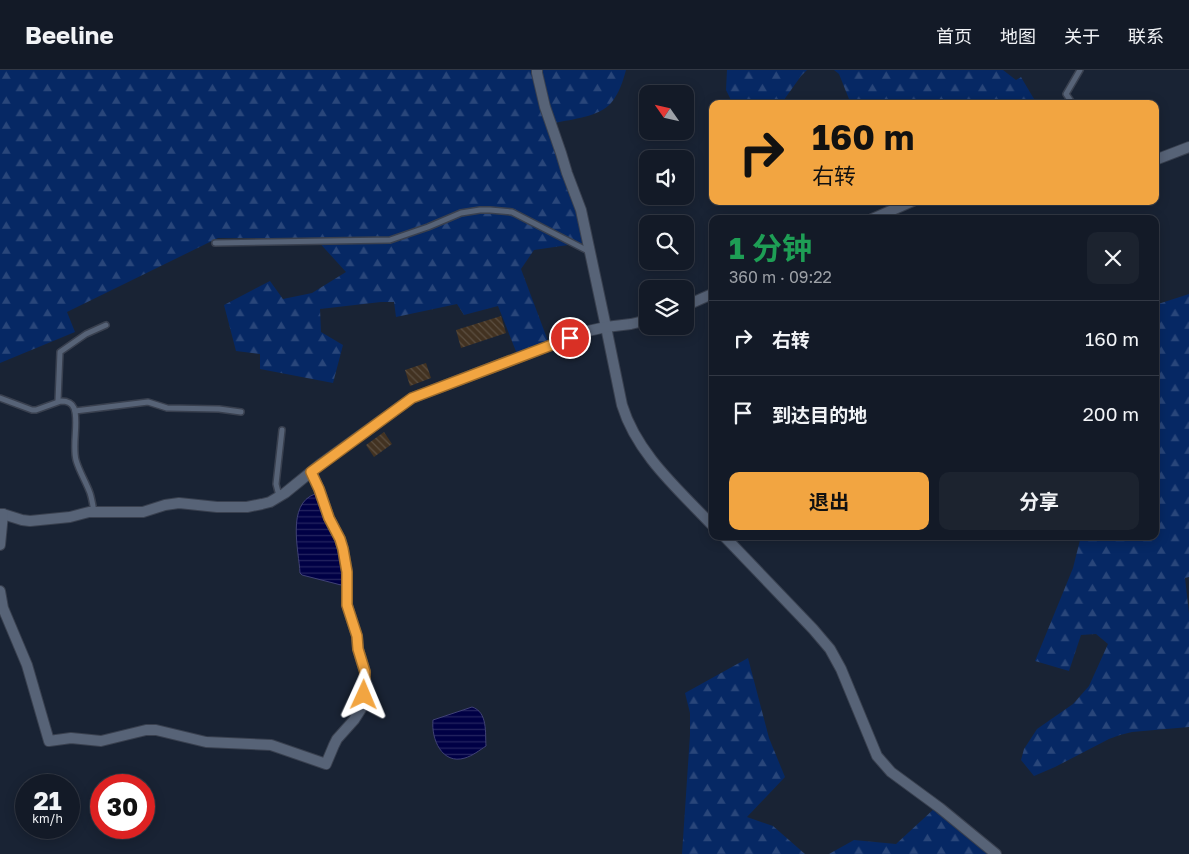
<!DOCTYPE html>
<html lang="zh">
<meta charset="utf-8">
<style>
:root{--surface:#131a27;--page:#1c232f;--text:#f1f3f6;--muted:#9da1a7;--line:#323844;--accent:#f2a541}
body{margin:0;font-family:"Golos Text","Noto Sans SC",sans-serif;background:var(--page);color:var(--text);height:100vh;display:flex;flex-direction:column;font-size:19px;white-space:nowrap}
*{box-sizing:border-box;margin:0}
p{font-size:16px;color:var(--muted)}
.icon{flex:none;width:28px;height:28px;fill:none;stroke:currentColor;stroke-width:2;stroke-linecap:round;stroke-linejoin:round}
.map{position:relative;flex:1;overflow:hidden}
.details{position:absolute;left:709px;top:145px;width:450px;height:325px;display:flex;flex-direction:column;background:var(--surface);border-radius:10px;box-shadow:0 2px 12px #0003,0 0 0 1px var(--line)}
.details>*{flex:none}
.guide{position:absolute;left:709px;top:30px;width:450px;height:105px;border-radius:10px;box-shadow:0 2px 12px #0003,0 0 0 1px var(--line);background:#f2a541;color:#111;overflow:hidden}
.needle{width:32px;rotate:304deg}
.controls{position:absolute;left:639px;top:15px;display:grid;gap:10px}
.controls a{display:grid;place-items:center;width:55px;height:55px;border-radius:10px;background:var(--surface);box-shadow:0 2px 12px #0003,0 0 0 1px var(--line);font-size:25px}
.speed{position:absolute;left:15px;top:704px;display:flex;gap:10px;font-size:25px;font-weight:700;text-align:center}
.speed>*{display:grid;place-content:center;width:65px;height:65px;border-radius:50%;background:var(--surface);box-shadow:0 2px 12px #0003,0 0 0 1px var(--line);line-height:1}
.speed small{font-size:12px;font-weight:400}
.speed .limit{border:8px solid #d22;background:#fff;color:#111}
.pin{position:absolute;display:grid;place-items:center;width:42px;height:42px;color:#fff;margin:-21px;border:2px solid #fff;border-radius:50%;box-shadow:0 1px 5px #0007}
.me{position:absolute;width:55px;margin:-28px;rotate:1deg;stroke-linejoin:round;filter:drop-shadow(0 0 4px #0008)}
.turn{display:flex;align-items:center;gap:18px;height:105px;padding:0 20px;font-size:22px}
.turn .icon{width:65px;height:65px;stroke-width:2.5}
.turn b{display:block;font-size:35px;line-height:42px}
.round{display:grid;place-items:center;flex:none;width:52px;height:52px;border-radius:10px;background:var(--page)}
.headline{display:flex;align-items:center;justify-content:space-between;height:85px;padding:0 20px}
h1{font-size:30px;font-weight:700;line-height:38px;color:#1e9e55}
.cta{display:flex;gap:10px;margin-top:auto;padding:10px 20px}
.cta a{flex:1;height:58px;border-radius:10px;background:var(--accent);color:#111;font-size:20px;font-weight:700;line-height:58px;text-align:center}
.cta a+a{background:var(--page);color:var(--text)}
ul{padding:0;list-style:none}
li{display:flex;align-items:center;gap:15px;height:75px;padding:0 20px;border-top:1px solid var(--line)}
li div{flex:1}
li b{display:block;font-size:19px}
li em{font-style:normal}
header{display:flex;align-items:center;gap:30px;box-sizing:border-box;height:70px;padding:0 25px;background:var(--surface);border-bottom:1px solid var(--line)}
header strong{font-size:24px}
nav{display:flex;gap:28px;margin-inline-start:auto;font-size:18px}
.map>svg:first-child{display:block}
.forest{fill:url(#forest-firs)}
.water{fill:url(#water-rules);stroke:#3f4175}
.building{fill:url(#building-back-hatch)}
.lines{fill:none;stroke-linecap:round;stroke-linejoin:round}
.service-casing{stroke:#39404f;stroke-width:8}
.minor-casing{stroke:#39404f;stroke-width:12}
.service{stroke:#576377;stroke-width:5}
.minor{stroke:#576377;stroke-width:10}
.route-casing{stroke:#9d6b2a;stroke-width:12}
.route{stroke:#f2a541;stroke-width:9}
</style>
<header>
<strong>Beeline</strong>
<nav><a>首页</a><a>地图</a><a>关于</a><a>联系</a></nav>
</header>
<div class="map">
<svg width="1189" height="784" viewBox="0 0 1189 784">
<defs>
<pattern id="forest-firs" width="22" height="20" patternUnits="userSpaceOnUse" patternTransform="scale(1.25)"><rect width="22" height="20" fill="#062864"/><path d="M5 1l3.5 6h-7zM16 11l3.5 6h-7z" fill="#29467a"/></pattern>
<pattern id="water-rules" width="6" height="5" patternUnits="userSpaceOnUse" patternTransform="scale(1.25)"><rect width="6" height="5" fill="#000045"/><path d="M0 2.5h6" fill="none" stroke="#242460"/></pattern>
<pattern id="building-back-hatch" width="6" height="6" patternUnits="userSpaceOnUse" patternTransform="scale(1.25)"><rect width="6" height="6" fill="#423221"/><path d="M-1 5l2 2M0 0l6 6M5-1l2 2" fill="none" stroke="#5c4f41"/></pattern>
</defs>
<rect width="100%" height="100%" fill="#192334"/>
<g class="forest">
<path d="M0 0H626C623 11 619 24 611 33 599 47 572 49 555 53L578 142 582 173 534 180 521 199 548 271 517 284 498 236 464 245 457 234 396 247 394 232H381L320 239 321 262 343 275 333 313 260 299V284L236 281 224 235 270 211 283 229 312 223 346 202 315 168H218L67 242 75 262 0 293Z"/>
<polygon points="727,0 807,0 801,6 781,34 742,34 731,30 726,20"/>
<polygon points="834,0 1003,0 1016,10 1021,7 1037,34 851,34 839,4"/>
<polygon points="1189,224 1189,507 1185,508 1189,544 1189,657 1132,662 1120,665 1109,669 1055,697 1034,706 1021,690 1024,679 1037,659 1073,634 1089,616 1108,574 1096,564 1081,565 1069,601 1035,591 1073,498 1081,466 1155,466 1155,235"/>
<polygon points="748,588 769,668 785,707 747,747 773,756 805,784 682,784 690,665 690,643 685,623"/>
<polygon points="935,738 991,784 829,784 854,770 896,774"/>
</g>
<g class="water">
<path d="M315 424 317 426C327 448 352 491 341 515L302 505 300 503C299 481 286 434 315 424Z"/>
<path d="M472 637C488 642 485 663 486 676 480 680 472 686 465 688 442 695 431 669 433 650Z"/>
</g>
<g class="building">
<polygon points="501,246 506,263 461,278 456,260"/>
<polygon points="426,293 431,308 410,316 405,300"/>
<polygon points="384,362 392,374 374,387 366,375"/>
</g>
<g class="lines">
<defs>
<g id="service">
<polyline points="1073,34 1066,24 1080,0"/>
<polyline points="215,173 390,170 428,157 461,143 480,140 490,140 512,142 590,182"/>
<path d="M0 328 32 340H36L61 331C67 331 72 333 74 338 79 350 72 375 76 390 79 401 86 412 90 423 92 429 93 436 94 442"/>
<polyline points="58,331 60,282 86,264 106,255"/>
<polyline points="75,341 148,332 167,338 219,339 241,342"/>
<polyline points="279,426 276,414 282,360"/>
</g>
<g id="minor">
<path d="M537 0V3L545 37 561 83 567 103 581 140 606 257 622 335C637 384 678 419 712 455"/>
<polyline points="1155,90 1189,77"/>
<polyline points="872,149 913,131"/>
<polyline points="685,236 712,224"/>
<polyline points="0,444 3,444 22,450 30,451 70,447 89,442 143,442 165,435 179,433 217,437 247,437 262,434 270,432 285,423 322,393 412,328 588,261 606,257 631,254 648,250"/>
<polyline points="724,466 813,559 830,579 841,599 877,686 891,702 940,738 996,784"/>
<polyline points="0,475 3,444"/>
<polyline points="0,521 3,538 27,595 49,671 71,668 101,671 146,660 156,660 206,672 271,675 326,694 334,675 337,669 354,650 361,639 364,625 365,602 358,579 357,566 347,535 347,502 343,479 340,469 329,448 319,419 311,402"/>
</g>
</defs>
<use href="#service" class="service-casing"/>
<use href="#minor" class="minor-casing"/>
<use href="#service" class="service"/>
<use href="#minor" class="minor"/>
</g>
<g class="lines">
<defs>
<polyline id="route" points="364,625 365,602 358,579 357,566 347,535 347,502 343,479 340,469 329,448 319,419 311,402 412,328 570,268"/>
</defs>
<use href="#route" class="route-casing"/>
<use href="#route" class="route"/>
</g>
</svg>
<div class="controls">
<a><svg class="needle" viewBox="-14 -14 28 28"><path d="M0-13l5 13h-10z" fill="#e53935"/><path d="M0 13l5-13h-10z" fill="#9da1a7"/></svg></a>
<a><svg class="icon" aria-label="sound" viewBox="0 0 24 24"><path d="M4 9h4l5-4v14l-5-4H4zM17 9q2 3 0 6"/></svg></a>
<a><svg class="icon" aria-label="search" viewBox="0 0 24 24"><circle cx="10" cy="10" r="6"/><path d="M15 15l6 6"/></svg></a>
<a><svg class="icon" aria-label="layers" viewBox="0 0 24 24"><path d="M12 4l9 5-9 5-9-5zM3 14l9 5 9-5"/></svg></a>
</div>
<div class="speed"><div>21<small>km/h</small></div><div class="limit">30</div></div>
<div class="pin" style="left:570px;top:268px;background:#d93025"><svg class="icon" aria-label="arrive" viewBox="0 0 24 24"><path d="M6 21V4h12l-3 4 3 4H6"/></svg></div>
<svg class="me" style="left:364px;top:625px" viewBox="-20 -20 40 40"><path d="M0-17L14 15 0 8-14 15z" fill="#f2a541" stroke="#fff" stroke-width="4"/></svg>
<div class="guide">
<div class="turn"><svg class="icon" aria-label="right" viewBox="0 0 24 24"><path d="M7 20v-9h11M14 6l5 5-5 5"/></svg><div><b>160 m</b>右转</div></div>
</div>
<section class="details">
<div class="headline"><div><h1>1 分钟</h1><p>360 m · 09:22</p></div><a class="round"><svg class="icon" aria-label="close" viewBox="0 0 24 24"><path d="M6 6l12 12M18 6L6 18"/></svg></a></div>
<ul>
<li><svg class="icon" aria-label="right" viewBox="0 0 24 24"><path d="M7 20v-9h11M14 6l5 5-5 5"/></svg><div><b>右转</b></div><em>160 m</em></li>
<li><svg class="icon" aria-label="arrive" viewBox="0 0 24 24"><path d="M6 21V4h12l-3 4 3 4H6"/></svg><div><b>到达目的地</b></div><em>200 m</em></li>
</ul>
<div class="cta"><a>退出</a><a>分享</a></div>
</section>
</div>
